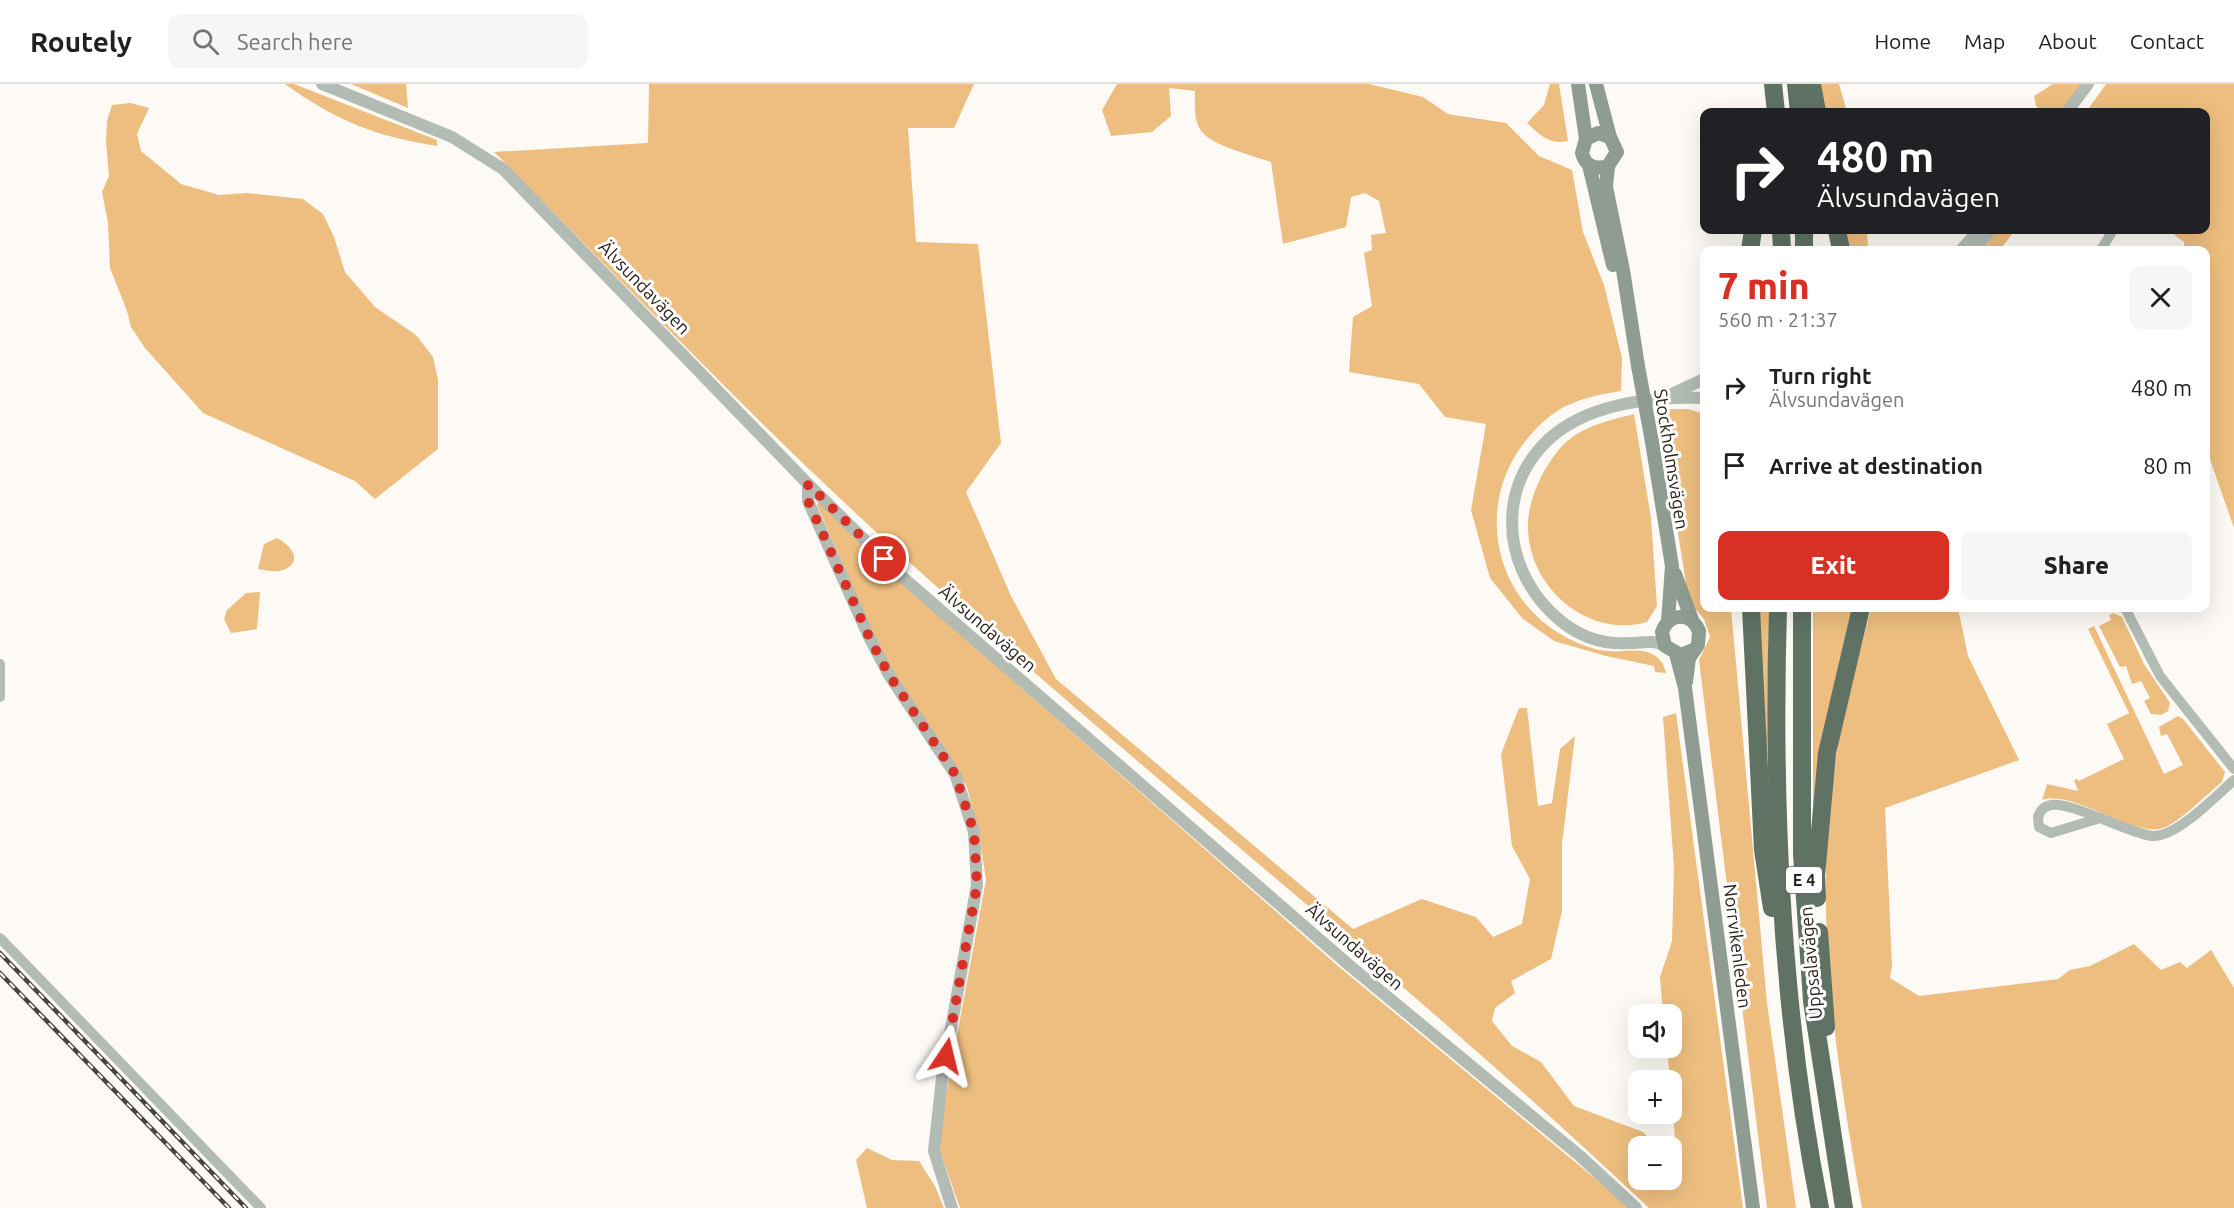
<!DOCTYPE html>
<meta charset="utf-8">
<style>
:root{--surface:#fff;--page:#f6f6f6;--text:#202124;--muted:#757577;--line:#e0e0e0;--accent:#d93025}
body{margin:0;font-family:Ubuntu,sans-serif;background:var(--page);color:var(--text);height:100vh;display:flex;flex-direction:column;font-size:22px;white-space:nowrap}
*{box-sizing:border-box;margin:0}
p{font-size:20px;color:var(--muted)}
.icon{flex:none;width:33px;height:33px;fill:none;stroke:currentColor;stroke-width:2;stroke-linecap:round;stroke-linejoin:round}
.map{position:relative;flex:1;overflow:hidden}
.drawer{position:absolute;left:1700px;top:162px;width:510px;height:366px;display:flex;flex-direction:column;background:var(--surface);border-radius:12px;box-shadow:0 6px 24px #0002}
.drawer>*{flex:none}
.banner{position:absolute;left:1700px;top:24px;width:510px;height:126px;border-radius:12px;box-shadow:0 6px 24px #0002;background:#202124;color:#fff;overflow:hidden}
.tools{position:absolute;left:1628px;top:920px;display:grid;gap:12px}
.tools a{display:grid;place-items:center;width:54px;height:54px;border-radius:12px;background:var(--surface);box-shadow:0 6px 24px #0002;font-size:30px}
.pin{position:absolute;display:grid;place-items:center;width:51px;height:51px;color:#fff;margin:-26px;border:3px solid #fff;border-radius:50%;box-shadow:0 2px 6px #0007}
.me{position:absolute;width:66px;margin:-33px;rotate:10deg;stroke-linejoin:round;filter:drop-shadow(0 0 4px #0008)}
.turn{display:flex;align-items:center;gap:21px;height:126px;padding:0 18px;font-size:27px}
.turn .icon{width:78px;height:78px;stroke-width:2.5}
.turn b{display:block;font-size:42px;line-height:51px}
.round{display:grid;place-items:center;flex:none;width:63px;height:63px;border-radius:12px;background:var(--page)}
.summary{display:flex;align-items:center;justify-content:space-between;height:102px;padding:0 18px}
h1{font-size:36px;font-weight:800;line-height:45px;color:var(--accent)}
.primary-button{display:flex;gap:12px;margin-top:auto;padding:12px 18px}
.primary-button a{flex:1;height:69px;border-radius:12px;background:var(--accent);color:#fff;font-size:24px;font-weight:800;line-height:69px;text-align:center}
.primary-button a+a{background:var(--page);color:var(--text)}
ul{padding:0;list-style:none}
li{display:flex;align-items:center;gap:18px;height:78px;padding:0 18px}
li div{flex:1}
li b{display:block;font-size:22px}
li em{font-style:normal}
header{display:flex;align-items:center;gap:36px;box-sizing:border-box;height:84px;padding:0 30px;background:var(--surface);border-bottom:2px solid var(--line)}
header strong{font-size:28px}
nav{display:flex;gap:33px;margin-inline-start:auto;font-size:21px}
.search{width:420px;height:54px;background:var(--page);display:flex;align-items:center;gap:15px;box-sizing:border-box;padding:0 21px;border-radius:12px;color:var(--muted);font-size:22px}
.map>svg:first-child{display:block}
.green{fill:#edbe7f}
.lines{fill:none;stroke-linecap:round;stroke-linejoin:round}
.minor{stroke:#b2bbb4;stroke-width:10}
.tertiary{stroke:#b2bbb4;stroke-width:12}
.secondary{stroke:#8e9c91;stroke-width:14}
.motorway{stroke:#5f7264;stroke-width:18}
.rail-casing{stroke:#48433c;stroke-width:4.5}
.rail{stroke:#fff;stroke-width:2;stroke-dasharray:7;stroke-linecap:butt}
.secondary-bridge{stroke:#8e9c91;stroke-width:14}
.route{stroke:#d93025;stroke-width:10;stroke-dasharray:0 18}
.labels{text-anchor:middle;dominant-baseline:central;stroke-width:6;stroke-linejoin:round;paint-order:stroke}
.shield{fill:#fff;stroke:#68645f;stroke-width:1.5}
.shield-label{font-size:16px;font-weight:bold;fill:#28221b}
.street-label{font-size:18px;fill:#28221b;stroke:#fff}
</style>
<header>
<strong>Routely</strong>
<div class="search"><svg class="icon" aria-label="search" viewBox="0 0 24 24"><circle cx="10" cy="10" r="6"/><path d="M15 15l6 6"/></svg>Search here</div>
<nav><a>Home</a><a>Map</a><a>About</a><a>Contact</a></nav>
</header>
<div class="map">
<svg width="2234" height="1124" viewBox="0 0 2234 1124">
<rect width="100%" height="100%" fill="#fdfaf6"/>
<g class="green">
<path d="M285 0H294L437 56V62C374 52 337 37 285 0Z"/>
<polygon points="351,0 406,0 408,24"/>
<path d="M649 0H974L954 44H908L916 158 978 160 1001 359 966 408 1011 512 1056 595 1353 845 1422 815 1476 833 1493 853 1522 840 1530 795 1512 762 1501 670 1519 624H1527L1538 722 1552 719 1560 665 1575 652 1562 760V827L1551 875 1511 897 1515 909 1495 924 1492 937 1512 962 1541 978 1574 1022 1643 1048 1656 1062H1638V1095H1671V1068L1676 1066 1667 963H1671V930H1663L1660 893 1672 857 1674 783 1663 633 1676 629 1743 1124H1649C1411 899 1152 697 908 477 764 348 631 206 494 68L648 59Z"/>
<path d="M1117 0H1369L1423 13 1448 30 1506 39 1539 72 1572 86 1583 148 1604 201 1622 274 1621 307C1578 314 1555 321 1527 355 1469 425 1498 530 1583 561 1591 564 1601 567 1610 567 1621 568 1640 564 1650 569 1660 573 1664 580 1666 589L1655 588 1654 582 1606 572 1554 557 1522 534 1490 494 1471 426 1486 340 1445 333 1419 300 1349 288 1353 233 1372 222 1364 169 1372 166 1371 151 1386 149 1379 117 1365 109 1351 113 1346 143 1283 160 1271 78C1254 72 1213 62 1202 48 1193 37 1195 19 1195 7L1169 4 1171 32 1152 48 1111 52 1102 26Z"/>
<path d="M1550 0H1559L1568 57C1549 61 1540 51 1527 39L1544 21Z"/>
<polygon points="1819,0 1839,0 1847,28 1823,28"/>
<polygon points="2053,0 2083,0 2063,28 2043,28 2036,22 2034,12"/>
<polygon points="2106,0 2234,0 2234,444 2205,361 2205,166 2184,166 2184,158 2168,146 2205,146 2205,28 2086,28"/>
<polygon points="130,19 149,24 137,50 141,67 181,100 219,111 247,109 303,115 323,130 334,153 345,188 375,223 416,251 433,273 438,296 438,365 375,415 355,397 203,329 145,264 131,243 127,227 110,184 108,139 102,108 109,92 106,58 107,37 112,21"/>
<polygon points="1844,146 1867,146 1868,166 1848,166"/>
<polygon points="1997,146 2015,146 2000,166 1980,166"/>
<polygon points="1658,325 1688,325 1704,330 1704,524 1731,524 1767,919 1796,1124 1767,1124 1699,576 1710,553 1704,535 1689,518"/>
<path d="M1634 330 1651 434 1657 522 1647 538C1587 555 1526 502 1528 439 1529 413 1545 380 1563 361 1582 342 1610 336 1634 330Z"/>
<polygon points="820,416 894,492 1338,882 1615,1111 1627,1124 960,1124 940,1067 943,1026 986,796 979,750 967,703 954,680 894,590 875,554 817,421"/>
<path d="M277 454C290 460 305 478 283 486 275 489 266 486 258 485L264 460Z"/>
<polygon points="260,508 257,545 231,549 224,535 227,526 246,509"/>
<polygon points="1756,524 1769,524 1766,734"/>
<polygon points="1813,524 1854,524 1813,734"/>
<path d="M1871 524H1958L1968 572 2019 676 1885 724 1892 882 1890 894 1919 912 2058 895 2070 886 2090 882 2134 860 2161 886 2180 878 2187 884 2211 866 2234 904V1124H1862C1838 988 1816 852 1830 714 1837 649 1855 586 1871 524Z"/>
<polygon points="2113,529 2122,533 2144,580 2170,619 2168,627 2161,631 2151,630 2144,617 2150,614 2141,597 2132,600 2126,582 2120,583 2099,542 2111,536 2109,531"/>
<path d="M2094 542 2164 690 2183 681 2167 650 2161 652 2159 643 2178 632 2183 635 2225 688 2222 698C2207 710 2180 738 2163 744 2132 754 2076 706 2042 716L2047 700 2078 707 2074 696 2077 695 2079 697 2124 675 2107 640 2129 629 2088 545Z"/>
<polygon points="867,1064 892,1076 919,1077 935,1102 944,1124 867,1124 856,1076"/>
</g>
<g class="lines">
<g class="minor">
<polyline points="2101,166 2113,146"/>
<polyline points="2125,524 2160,592 2234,685"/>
<polyline points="0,580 0,613"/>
<path d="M2097 735 2051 749 2039 743 2038 733C2040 727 2044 722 2051 721 2071 717 2125 748 2152 752 2176 754 2216 712 2234 696"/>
<polyline points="0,854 261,1124"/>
</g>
<g class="tertiary">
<polyline points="322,0 452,53 503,85 808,400 899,490 1349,881 1580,1072 1636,1124"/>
<polyline points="2067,28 2088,0"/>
<polyline points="1961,166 1979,146"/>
<polyline points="1973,166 1990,146"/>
<polyline points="1672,310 1704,295"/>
<polyline points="808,400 808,417 870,555 889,591 955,690 974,748 977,801 942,994 934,1067 952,1124"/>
<path d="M1665 562C1653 555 1643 559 1630 559 1605 561 1581 553 1562 538 1490 480 1495 373 1583 333 1619 317 1666 313 1704 314"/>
</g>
<g class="secondary">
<polyline points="1578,0 1586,55"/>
<path d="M1596 0 1610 53 1617 68 1608 82C1595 86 1585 82 1582 69L1586 55 1598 49 1610 53"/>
<polyline points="1589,81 1613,181"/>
<polyline points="1608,82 1606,103 1623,186 1638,282"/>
<polyline points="1652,358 1672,482 1668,537"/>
<polyline points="1675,490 1692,536"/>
<polyline points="1676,570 1685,604 1753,1124"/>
<path d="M1686 598 1689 574 1698 561 1699 547C1691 528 1669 528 1662 548L1665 562 1681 571 1693 566"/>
</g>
<g class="motorway">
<polyline points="1773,0 1776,28"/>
<polyline points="1796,0 1799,28"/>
<polyline points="1812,0 1817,28"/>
<polyline points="1781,146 1782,166"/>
<polyline points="1804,146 1804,166"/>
<polyline points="1837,146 1841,166"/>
<polyline points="1750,166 1753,146"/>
<polyline points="1751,524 1763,766 1772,824"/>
<path d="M1778 524C1772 724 1781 927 1820 1124"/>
<polyline points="1802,524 1802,770 1812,917 1844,1124"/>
<polyline points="1817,814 1816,792 1827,669 1861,524"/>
<polyline points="1819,848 1826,943"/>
</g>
<defs>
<g id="rail">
<polyline points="0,869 246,1124"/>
<polyline points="0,889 229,1124"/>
</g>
</defs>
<use href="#rail" class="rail-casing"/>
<use href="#rail" class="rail"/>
<polyline class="secondary-bridge" points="1638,282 1652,358"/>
</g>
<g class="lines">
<polyline class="route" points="884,475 808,400 808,417 870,555 889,591 955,690 974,748 977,801 946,972"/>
</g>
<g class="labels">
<rect class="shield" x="1786" y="783" width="36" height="26" rx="4.5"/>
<g class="shield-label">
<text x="1804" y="796">E 4</text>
</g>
<g class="street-label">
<text transform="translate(645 203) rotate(46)">Älvsundavägen</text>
<text transform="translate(1672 375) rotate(81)">Stockholmsvägen</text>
<text transform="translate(988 544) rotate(41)">Älvsundavägen</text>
<text transform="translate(1355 862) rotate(41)">Älvsundavägen</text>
<text transform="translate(1738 862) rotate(83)">Norrvikenleden</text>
<text transform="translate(1810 879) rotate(-95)">Uppsalavägen</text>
</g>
</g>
</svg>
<div class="tools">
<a><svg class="icon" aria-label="sound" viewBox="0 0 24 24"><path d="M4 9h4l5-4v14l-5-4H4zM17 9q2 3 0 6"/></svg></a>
<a>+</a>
<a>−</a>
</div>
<div class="pin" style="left:884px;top:475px;background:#d93025"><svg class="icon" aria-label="arrive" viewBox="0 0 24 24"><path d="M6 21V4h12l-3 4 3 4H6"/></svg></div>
<svg class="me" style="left:946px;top:972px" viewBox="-20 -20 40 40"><path d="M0-17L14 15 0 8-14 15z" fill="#d93025" stroke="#fff" stroke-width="4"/></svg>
<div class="banner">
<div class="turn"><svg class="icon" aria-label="right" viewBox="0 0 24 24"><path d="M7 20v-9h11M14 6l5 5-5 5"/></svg><div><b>480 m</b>Älvsundavägen</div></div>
</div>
<section class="drawer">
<div class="summary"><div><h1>7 min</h1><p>560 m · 21:37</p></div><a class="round"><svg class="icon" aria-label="close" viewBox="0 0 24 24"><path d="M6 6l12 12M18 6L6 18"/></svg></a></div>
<ul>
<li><svg class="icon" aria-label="right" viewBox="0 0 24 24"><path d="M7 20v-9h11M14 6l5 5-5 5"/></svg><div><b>Turn right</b><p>Älvsundavägen</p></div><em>480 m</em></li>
<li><svg class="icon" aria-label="arrive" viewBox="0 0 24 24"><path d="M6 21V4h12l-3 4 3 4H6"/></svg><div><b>Arrive at destination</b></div><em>80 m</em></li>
</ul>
<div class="primary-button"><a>Exit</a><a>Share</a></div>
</section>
</div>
